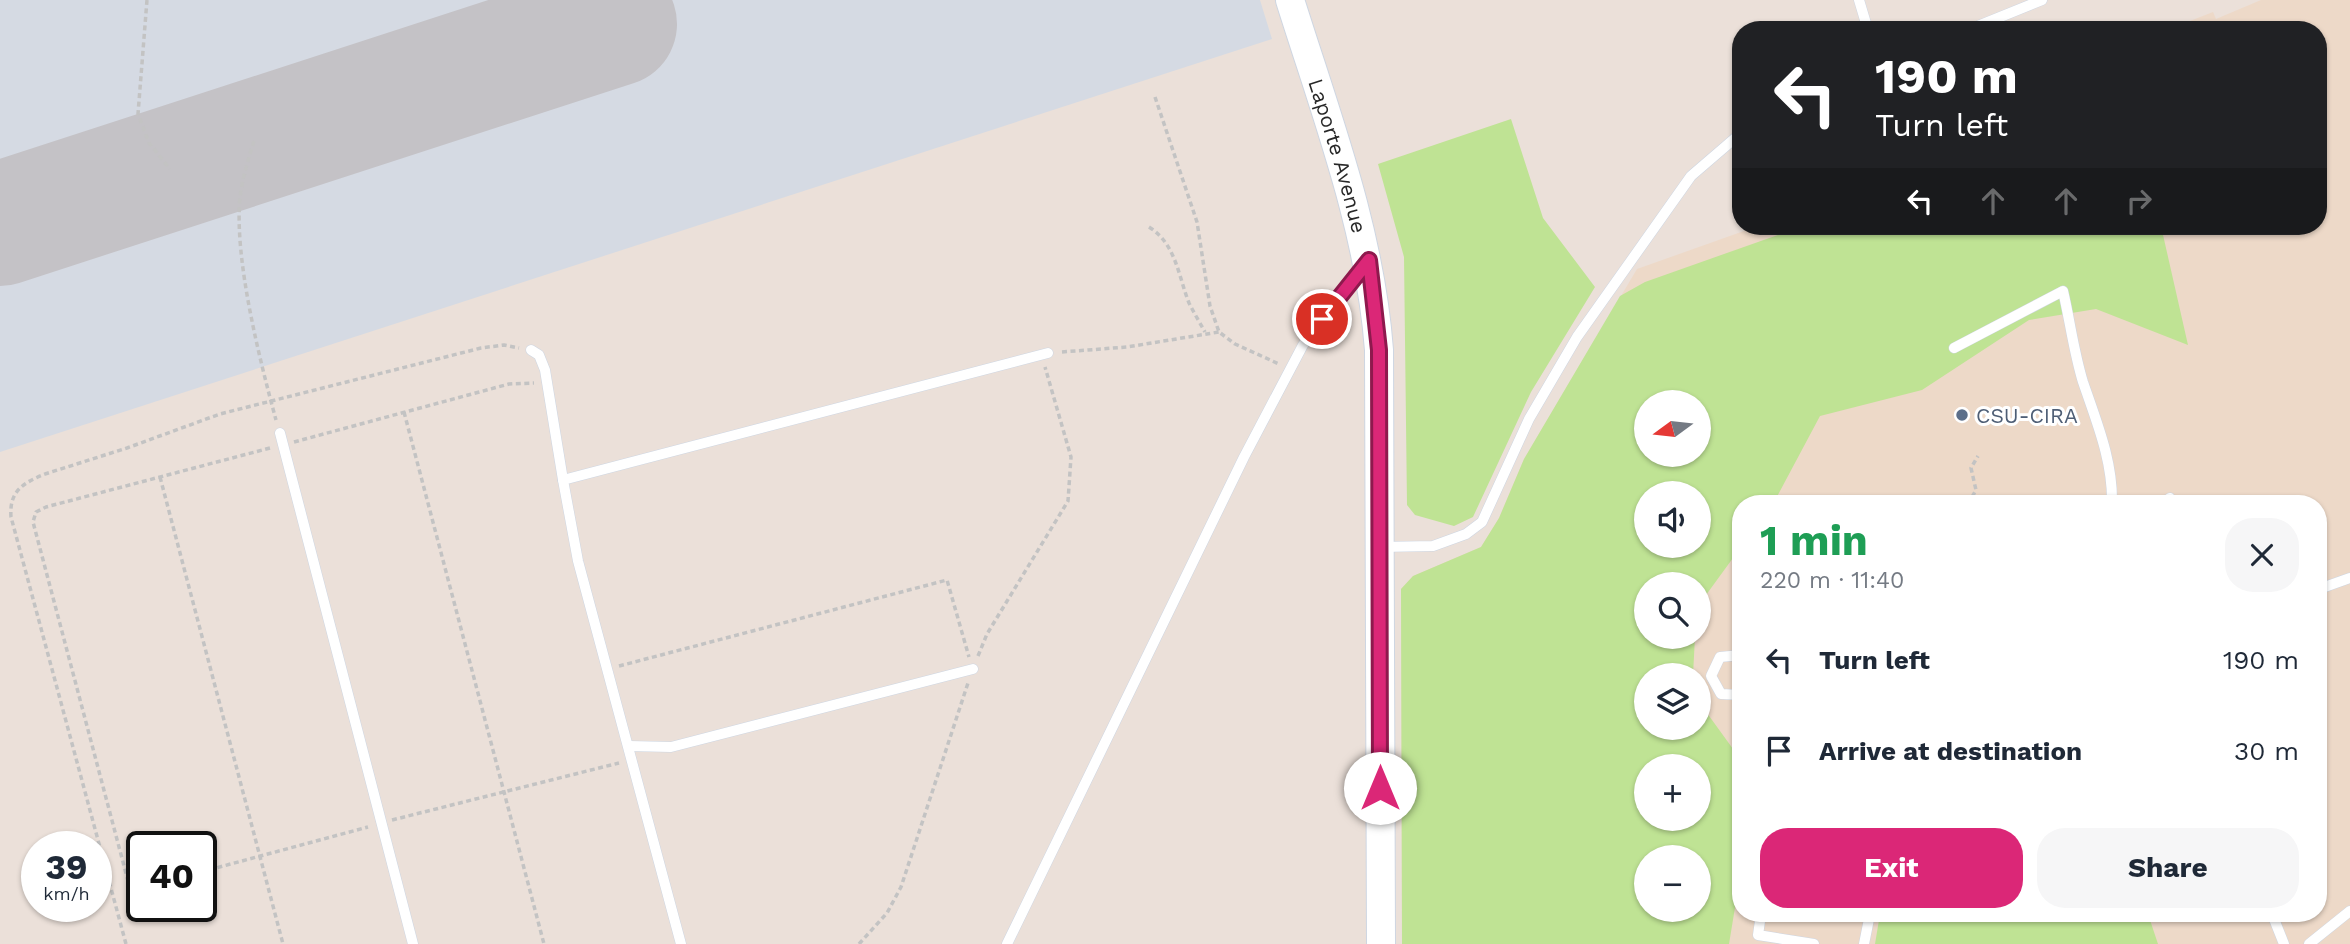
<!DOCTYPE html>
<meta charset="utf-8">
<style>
:root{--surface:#fff;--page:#f6f6f7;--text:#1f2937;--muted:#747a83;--accent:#db2777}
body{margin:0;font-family:"Work Sans",sans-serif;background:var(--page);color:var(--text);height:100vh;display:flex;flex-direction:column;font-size:26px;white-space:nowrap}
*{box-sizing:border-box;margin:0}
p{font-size:23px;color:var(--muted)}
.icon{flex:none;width:38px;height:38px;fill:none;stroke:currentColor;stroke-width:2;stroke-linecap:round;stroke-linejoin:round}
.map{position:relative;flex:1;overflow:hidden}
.sheet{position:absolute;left:1732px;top:495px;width:595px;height:427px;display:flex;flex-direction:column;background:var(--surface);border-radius:28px;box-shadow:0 2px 5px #0004}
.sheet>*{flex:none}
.hud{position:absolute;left:1732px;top:21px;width:595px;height:214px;border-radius:28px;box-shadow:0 2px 5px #0004;background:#202124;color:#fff;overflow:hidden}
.needle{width:46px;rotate:255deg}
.tools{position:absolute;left:1634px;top:390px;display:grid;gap:14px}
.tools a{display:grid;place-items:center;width:77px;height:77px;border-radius:50%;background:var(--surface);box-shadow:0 2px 5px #0004;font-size:35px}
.speed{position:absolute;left:21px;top:831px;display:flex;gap:14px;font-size:35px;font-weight:700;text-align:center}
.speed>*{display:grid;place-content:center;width:91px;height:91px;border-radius:50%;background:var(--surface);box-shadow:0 2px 5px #0004;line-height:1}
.speed small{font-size:18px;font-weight:400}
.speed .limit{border:4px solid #111;border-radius:10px;background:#fff;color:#111}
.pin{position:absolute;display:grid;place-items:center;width:60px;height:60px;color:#fff;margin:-30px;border:4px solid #fff;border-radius:50%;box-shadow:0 2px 7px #0007}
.me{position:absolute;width:77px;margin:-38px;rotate:0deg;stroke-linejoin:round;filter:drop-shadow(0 0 5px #0008)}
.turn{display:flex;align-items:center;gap:24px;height:147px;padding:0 28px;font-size:32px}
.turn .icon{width:91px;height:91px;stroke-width:2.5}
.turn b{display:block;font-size:49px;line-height:60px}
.lanes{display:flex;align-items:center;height:66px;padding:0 28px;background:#0003;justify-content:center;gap:35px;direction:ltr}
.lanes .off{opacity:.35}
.round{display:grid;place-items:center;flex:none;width:74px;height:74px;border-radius:28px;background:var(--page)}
.head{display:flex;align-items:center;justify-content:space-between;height:119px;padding:0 28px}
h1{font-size:42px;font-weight:700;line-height:52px;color:#1e9e55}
.action{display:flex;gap:14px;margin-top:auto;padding:14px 28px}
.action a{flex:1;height:80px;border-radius:28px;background:var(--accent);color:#fff;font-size:28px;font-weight:700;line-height:80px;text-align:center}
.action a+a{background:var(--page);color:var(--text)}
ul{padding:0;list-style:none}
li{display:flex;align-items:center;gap:21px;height:91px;padding:0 28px}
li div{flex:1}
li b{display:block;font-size:26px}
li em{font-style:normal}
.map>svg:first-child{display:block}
.education{fill:#edd9c8;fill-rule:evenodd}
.airport{fill:#d5dae3}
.green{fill:#bfe394;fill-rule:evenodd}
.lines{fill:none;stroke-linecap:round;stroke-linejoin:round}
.taxiway{stroke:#c4c2c6;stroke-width:49}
.runway{stroke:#c4c2c6;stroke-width:124}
.lane-casing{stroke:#ced6e2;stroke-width:11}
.secondary-casing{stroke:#ced6e2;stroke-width:30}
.path{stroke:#c3c3c3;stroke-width:3.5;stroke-dasharray:5 3.5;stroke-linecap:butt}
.lane{stroke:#fff;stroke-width:10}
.secondary{stroke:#fff;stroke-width:28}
.route-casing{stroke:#8e194d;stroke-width:18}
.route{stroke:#db2777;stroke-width:12}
.service-dot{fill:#5c6f8a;stroke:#fff;stroke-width:2.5}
.labels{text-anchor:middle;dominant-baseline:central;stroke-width:6;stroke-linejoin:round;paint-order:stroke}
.street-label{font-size:21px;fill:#282828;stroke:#fff}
.service-label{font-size:21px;fill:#4e5e75;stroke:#fff;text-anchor:start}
</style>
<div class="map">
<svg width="2350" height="944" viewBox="0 0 2350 944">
<rect width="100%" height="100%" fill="#ebe0d9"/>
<path class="education" d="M2261 0H2350V944H1402L1401 589 1413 576 1481 547 1499 518 1524 459 1637 269 1758 226H2319V30H2167L2213 12 2216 19ZM1647 402H1699V455H1647ZM1647 494H1699V546H1647ZM1741 504H2319V914H1741ZM1647 584H1699V637H1647ZM1647 676H1699V728H1647ZM1647 766H1699V819H1647ZM1647 858H1699V910H1647Z"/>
<polygon class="airport" points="0,0 1260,0 1272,39 0,452"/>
<g class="green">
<polygon points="1511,119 1543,218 1595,287 1531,392 1473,517 1454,526 1415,515 1407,505 1404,257 1378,164"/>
<path d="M1803 226H2161L2188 345 2096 309 2029 320 1922 390 1820 416 1773 504H1741V547L1706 595 1699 618V584H1647V637H1695L1693 675 1647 676V728H1699V702L1741 760V871L1729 944H1402L1401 589 1413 576 1481 547 1499 518 1524 459 1620 296 1645 282ZM1647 402H1699V455H1647ZM1647 494H1699V546H1647ZM1647 766H1699V819H1647ZM1647 858H1699V910H1647Z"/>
<polygon points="1880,914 2148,914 2158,944 1875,944"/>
</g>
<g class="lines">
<polyline class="taxiway" points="608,0 615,24"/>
<polyline class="runway" points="0,224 615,24"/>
<defs>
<g id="lane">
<polyline points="1859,0 1868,30"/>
<polyline points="1968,30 2042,0"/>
<path d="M1954 348 2063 291C2070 321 2074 353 2083 382 2097 423 2113 461 2112 504"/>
<polyline points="531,350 539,355 545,370 563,480"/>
<polyline points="280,433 413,944"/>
<polyline points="2161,504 2170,498"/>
<polyline points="1380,547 1433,546 1466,534 1482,522 1529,419 1577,337 1691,176 1741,133"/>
<polyline points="2319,589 2350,578"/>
<polyline points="1741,655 1720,657 1711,676 1721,694 1741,695"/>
<polyline points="629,746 671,747 973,669"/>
<polyline points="1761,914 1758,935 1814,944"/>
<polyline points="2272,914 2284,944"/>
<polyline points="681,944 578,561 563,480 1048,353"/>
<polyline points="1007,944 1244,457 1303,345 1364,265"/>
<polyline points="1864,944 1870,914"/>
<polyline points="2309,944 2350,911"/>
</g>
<g id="secondary">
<path id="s1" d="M1290 0C1326 115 1370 229 1379 350L1381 944"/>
</g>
</defs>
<use href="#lane" class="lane-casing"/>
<use href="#secondary" class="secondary-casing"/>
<g class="path">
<polyline points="147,0 138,114 149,143 170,169"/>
<polyline points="1155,97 1197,222 1210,306 1219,332 1235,344 1279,364"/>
<path d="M254 141C248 160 242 179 240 198 234 259 260 361 276 420"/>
<path d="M1149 227C1176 244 1178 275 1189 303 1194 313 1200 323 1205 332"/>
<polyline points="1062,352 1127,347 1219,332"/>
<polyline points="404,412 544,944"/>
<polyline points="294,442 509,384 534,383"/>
<polyline points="160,477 283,944"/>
<polyline points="1883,504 1899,504"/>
<polyline points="1968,504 1976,490 1971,468 1978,456"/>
<polyline points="978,656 987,634 1068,501 1071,457 1045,367"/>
<polyline points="619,666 947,580 969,657"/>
<polyline points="392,820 619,763"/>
<polyline points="201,872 368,827"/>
<polyline points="142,889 131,887 128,881 33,522 36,512 46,507 270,448"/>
<path d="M126 944 11 517C9 491 23 483 45 474L127 448 220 414 481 348 504 345 519 348"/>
<polyline points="859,944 887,913 901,887 968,683"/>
</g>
<use href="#lane" class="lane"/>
<use href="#secondary" class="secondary"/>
</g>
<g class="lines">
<defs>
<polyline id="route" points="1322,319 1369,260 1379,350 1380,788"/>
</defs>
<use href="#route" class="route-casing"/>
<use href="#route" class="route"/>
</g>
<circle class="service-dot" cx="1962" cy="415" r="7"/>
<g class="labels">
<g class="street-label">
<text stroke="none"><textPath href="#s1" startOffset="163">Laporte Avenue</textPath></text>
</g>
<g class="service-label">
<text x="1976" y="415">CSU-CIRA</text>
</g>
</g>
</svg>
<div class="tools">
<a><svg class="needle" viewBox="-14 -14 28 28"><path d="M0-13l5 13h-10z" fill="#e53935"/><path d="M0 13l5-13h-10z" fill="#747a83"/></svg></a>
<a><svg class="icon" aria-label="sound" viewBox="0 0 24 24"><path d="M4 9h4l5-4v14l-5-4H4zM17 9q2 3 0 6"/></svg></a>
<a><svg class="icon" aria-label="search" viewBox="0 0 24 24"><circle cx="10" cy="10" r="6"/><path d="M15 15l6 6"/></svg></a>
<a><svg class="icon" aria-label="layers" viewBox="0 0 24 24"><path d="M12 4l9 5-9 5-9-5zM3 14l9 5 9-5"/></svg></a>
<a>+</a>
<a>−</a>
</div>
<div class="speed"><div>39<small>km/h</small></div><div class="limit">40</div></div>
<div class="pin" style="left:1322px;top:319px;background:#d93025"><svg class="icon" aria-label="arrive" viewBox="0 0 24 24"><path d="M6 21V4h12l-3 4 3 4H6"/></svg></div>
<svg class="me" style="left:1380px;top:788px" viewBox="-20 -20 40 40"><circle r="19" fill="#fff"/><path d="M0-13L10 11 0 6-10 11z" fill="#db2777"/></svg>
<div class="hud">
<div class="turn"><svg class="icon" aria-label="left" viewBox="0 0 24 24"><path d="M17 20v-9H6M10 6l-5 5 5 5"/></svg><div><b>190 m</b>Turn left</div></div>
<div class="lanes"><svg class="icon" aria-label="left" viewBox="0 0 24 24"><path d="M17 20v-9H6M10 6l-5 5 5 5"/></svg><svg class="icon off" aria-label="ahead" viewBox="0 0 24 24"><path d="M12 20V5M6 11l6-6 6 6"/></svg><svg class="icon off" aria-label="ahead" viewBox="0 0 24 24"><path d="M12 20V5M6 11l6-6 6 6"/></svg><svg class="icon off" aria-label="right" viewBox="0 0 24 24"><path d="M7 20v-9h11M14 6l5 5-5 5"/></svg></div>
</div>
<section class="sheet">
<div class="head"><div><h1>1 min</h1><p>220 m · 11:40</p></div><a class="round"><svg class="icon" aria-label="close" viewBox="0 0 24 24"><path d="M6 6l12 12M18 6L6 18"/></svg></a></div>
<ul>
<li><svg class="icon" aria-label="left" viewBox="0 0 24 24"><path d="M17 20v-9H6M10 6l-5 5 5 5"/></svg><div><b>Turn left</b></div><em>190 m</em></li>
<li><svg class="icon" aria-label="arrive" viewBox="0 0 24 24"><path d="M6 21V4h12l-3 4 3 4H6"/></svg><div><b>Arrive at destination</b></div><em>30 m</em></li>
</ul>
<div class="action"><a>Exit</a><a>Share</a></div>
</section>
</div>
